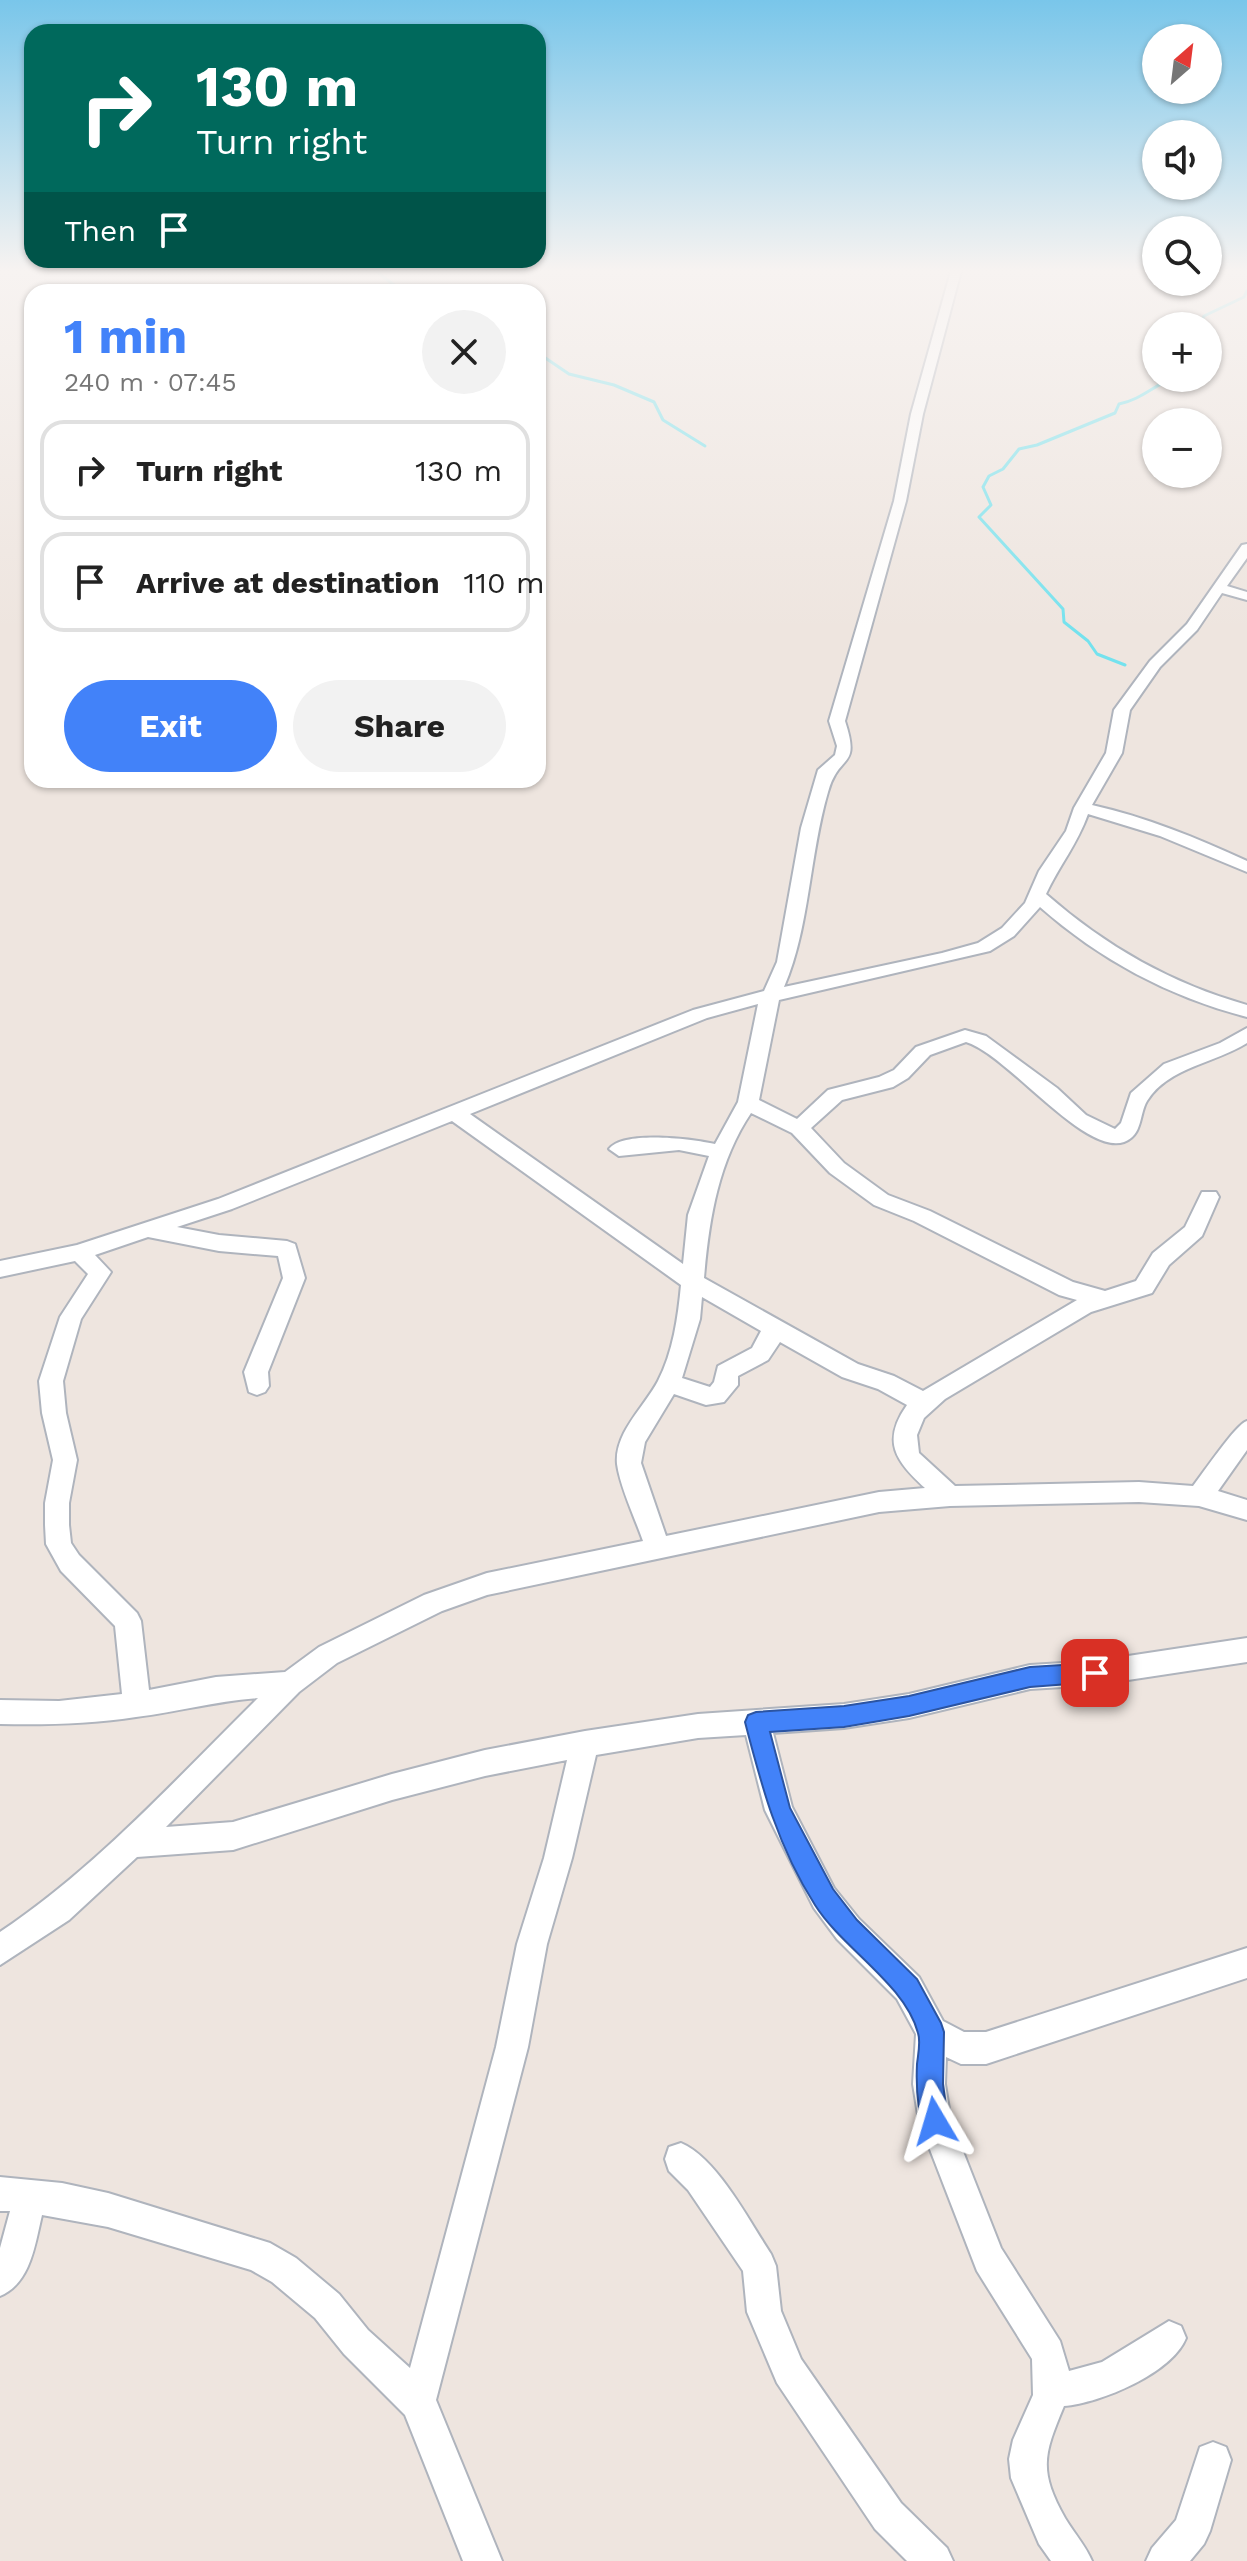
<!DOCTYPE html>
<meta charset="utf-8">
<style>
:root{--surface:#fff;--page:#f2f2f2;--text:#222;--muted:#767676;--line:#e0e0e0;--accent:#4282f9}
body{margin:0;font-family:"Work Sans",sans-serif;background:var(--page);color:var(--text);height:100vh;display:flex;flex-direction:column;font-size:30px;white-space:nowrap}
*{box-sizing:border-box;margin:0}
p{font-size:26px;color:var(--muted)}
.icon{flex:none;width:44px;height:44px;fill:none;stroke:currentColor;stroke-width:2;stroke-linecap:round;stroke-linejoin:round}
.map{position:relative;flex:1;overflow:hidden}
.panel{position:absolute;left:24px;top:284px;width:522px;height:504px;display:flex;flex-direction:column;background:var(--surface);border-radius:24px;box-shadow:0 2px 6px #0004}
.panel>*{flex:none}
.banner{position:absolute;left:24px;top:24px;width:522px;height:244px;border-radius:24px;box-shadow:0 2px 6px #0004;background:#00695c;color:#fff;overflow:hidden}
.needle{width:52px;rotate:28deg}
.buttons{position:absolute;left:1142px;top:24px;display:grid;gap:16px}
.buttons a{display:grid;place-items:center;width:80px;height:80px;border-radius:50%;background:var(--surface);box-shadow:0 2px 6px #0004;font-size:40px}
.pin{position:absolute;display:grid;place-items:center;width:68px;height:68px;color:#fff;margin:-34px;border-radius:16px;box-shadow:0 4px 12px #0006}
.me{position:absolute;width:88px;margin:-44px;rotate:353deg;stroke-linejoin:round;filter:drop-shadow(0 0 6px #0008)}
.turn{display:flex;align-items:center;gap:28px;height:168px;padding:0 40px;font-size:36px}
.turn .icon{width:104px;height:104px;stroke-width:2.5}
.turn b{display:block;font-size:56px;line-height:68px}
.then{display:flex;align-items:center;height:76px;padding:0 40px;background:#0003;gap:16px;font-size:30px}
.round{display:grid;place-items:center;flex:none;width:84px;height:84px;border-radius:42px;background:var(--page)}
.headline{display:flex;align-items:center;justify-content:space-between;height:136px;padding:0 40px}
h1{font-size:48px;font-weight:700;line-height:60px;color:var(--accent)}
.cta{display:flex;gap:16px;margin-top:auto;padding:16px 40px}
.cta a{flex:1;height:92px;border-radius:48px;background:var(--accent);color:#fff;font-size:32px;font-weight:700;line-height:92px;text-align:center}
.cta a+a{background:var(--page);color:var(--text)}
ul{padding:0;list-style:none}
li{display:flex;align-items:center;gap:24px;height:100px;margin:0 16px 12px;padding:0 24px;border:4px solid var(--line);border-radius:24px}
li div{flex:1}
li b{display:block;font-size:30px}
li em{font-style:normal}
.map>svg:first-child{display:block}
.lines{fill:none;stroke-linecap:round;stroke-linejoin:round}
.stream{stroke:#74e2ee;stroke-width:3}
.minor-casing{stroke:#afb4bd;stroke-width:4}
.minor{fill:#fff;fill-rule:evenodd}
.route{fill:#4282f9;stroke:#2b54a2;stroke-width:2}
</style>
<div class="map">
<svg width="1247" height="2561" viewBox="0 0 1247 2561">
<rect width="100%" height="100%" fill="#eee5df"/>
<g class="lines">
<g class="stream">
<polyline points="376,271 403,292"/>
<polyline points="1206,326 1201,322 1204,316 1244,297 1247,291"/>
<polyline points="1208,328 1211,330 1208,335"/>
<polyline points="538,353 569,374 614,385 654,402 663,420 705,446"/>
<path d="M1125 665 1097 654 1088 641 1064 622 1063 609 979 517 991 505 983 487 989 476 1003 469 1019 449 1037 445 1115 413 1119 404C1140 400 1153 386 1173 378"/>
</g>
<defs>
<g id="minor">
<path d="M951 271H961L923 414 906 501 845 721C861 770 839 752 828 792 809 856 810 927 784 987L942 953 978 943 1002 928 1025 903 1039 871 1066 831 1074 808 1106 753 1114 710 1150 661 1187 624 1242 545 1247 544V558L1227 586 1247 592V600L1222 593 1197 630 1160 667 1130 710 1122 753 1092 805C1146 817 1197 838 1247 861V872L1160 836 1088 814C1078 843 1059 866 1046 894 1105 946 1172 984 1247 1005V1017C1170 997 1100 960 1040 907L1014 936 990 951 779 1000 759 1100 797 1119 828 1090 879 1077 894 1070 916 1047 965 1030 986 1036 1057 1088 1086 1115 1115 1129 1121 1123 1131 1093 1164 1064 1220 1043 1247 1028V1043C1216 1063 1168 1067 1147 1101 1139 1114 1143 1135 1124 1142 1084 1156 1007 1054 966 1042L930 1055 908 1078 893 1087 842 1100 811 1128 844 1163 888 1195 930 1211 1073 1282 1105 1291 1136 1281 1153 1253 1185 1227 1202 1192H1216L1219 1197 1202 1236 1169 1265 1152 1293 1091 1312 945 1399 924 1418 917 1435 919 1453 955 1486 1139 1482 1193 1486C1204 1472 1236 1424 1247 1421V1450L1218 1491 1247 1500V1520L1199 1506 1139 1502 950 1506 879 1512 487 1595 442 1611 337 1663 299 1692 166 1827 233 1822 392 1774 485 1750 585 1731 698 1714 844 1704 909 1694 1030 1665 1095 1661 1247 1638V1662L1095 1685 1030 1689 909 1718 844 1728 773 1733 792 1807 834 1888 859 1919 919 1977 943 2021 964 2032H986L1247 1948V1978L986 2064H961L946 2057 945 2084 951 2121 1001 2248 1060 2341 1069 2371 1102 2362 1169 2321 1181 2326 1186 2338C1172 2373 1101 2403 1064 2406 1044 2454 1038 2470 1065 2518 1074 2533 1085 2545 1092 2561H1051L1039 2544 1011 2478 1009 2459 1013 2440 1033 2395 1032 2359 977 2271 919 2121 913 2084 916 2034 897 1999 837 1939 814 1908 765 1810 746 1735 698 1738 596 1755 572 1858 547 1944 528 2047 436 2400 502 2561H463L405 2415 344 2354 315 2318 272 2282 251 2270 108 2227 42 2215C35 2244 31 2283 0 2296V2248L10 2211H0V2177L62 2183 108 2193 270 2243 296 2258 339 2294 368 2330 410 2368 496 2047 517 1944 544 1858 567 1760 485 1776 392 1800 233 1850 137 1857 69 1920 0 1965V1932C97 1867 175 1780 258 1698 216 1701 177 1712 136 1717 90 1724 46 1725 0 1724V1700L59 1701 122 1694 115 1626 61 1571 46 1544 45 1525V1503L53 1460 42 1413 39 1381 60 1317 88 1274 75 1261 0 1277V1261L77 1245 218 1199 693 1010 764 991 777 962 801 828 818 770 835 755 837 746 829 721 894 501 911 414ZM758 1004 738 1102 715 1144C693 1139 623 1130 609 1149L619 1156 679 1150 709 1156 688 1215 683 1264 470 1114 707 1018ZM751 1113 792 1133 830 1173 874 1205 914 1221 1059 1295 1077 1300 923 1391 894 1376 858 1364 704 1278C709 1220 718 1162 751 1113ZM452 1121 681 1285C678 1317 673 1352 658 1381 645 1406 614 1433 617 1464 620 1487 635 1518 643 1541L487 1573 424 1595 319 1647 285 1672 216 1677 149 1690 141 1621 137 1613 79 1555 71 1543 69 1525V1503L77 1460 66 1413 63 1381 81 1319 111 1272 95 1255 148 1237 219 1251 278 1256 283 1278 244 1372 249 1392 257 1395 265 1392 269 1386 268 1372 305 1278 295 1244 287 1241 219 1235 177 1227 232 1209ZM702 1297 761 1331 752 1348 718 1366 714 1382 710 1387 682 1378 700 1319ZM780 1342 842 1377 878 1389 907 1405C881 1442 896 1461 925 1488L879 1492 666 1536 641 1463 645 1442 674 1394 706 1405 724 1402 738 1385V1376L768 1360Z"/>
<path d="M681 2143C717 2158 749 2221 771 2254L776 2266 781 2311 801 2359 901 2503 947 2548 953 2561H907L875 2529 777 2383 747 2312 743 2271 688 2190 669 2171 665 2159 669 2147Z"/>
<polygon points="1213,2442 1226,2447 1231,2460 1210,2531 1204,2544 1190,2561 1146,2561 1152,2548 1176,2520 1200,2447"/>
</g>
</defs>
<use href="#minor" class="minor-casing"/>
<use href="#minor" class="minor"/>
</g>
<linearGradient id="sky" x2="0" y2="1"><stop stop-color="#79c6ea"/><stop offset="0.43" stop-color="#f7f3f1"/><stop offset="1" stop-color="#f7f3f1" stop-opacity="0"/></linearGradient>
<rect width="1247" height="630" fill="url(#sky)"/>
<path class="route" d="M1095 1663 1103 1666 1106 1673 1103 1680 1095 1682 1030 1687 909 1716 844 1727 770 1732 790 1808 833 1889 857 1920 917 1979 941 2023 944 2032 943 2084 948 2121 944 2131 935 2134 925 2131C917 2110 916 2086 917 2064 918 2055 921 2042 918 2033 905 1984 842 1948 815 1905 778 1847 762 1788 745 1722L748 1715 756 1712 844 1706 909 1696 1030 1667Z"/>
</svg>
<div class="buttons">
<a><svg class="needle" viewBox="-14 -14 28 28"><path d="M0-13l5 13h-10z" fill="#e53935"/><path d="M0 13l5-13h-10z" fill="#767676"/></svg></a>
<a><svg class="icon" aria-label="sound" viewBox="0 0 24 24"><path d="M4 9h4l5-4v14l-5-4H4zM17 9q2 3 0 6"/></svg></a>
<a><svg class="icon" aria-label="search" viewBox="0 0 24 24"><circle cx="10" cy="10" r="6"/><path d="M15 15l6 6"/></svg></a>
<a>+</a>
<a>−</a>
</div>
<div class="pin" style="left:1095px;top:1673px;background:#d93025"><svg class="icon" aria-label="arrive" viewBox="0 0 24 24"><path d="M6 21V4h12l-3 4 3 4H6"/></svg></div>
<svg class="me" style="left:935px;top:2121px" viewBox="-20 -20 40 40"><path d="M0-17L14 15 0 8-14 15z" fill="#4282f9" stroke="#fff" stroke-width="4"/></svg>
<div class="banner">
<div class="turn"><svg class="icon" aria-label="right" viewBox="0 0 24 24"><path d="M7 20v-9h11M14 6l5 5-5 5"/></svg><div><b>130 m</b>Turn right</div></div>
<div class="then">Then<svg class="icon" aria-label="arrive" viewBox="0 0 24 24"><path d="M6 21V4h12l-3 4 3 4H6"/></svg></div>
</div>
<section class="panel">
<div class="headline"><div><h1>1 min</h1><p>240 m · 07:45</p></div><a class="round"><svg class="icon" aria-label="close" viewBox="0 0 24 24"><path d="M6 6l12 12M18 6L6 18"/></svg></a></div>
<ul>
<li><svg class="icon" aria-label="right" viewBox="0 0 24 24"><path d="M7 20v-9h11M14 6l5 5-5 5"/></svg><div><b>Turn right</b></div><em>130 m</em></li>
<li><svg class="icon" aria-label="arrive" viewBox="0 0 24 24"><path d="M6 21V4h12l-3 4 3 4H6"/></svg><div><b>Arrive at destination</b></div><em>110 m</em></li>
</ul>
<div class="cta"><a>Exit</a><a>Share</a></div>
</section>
</div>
